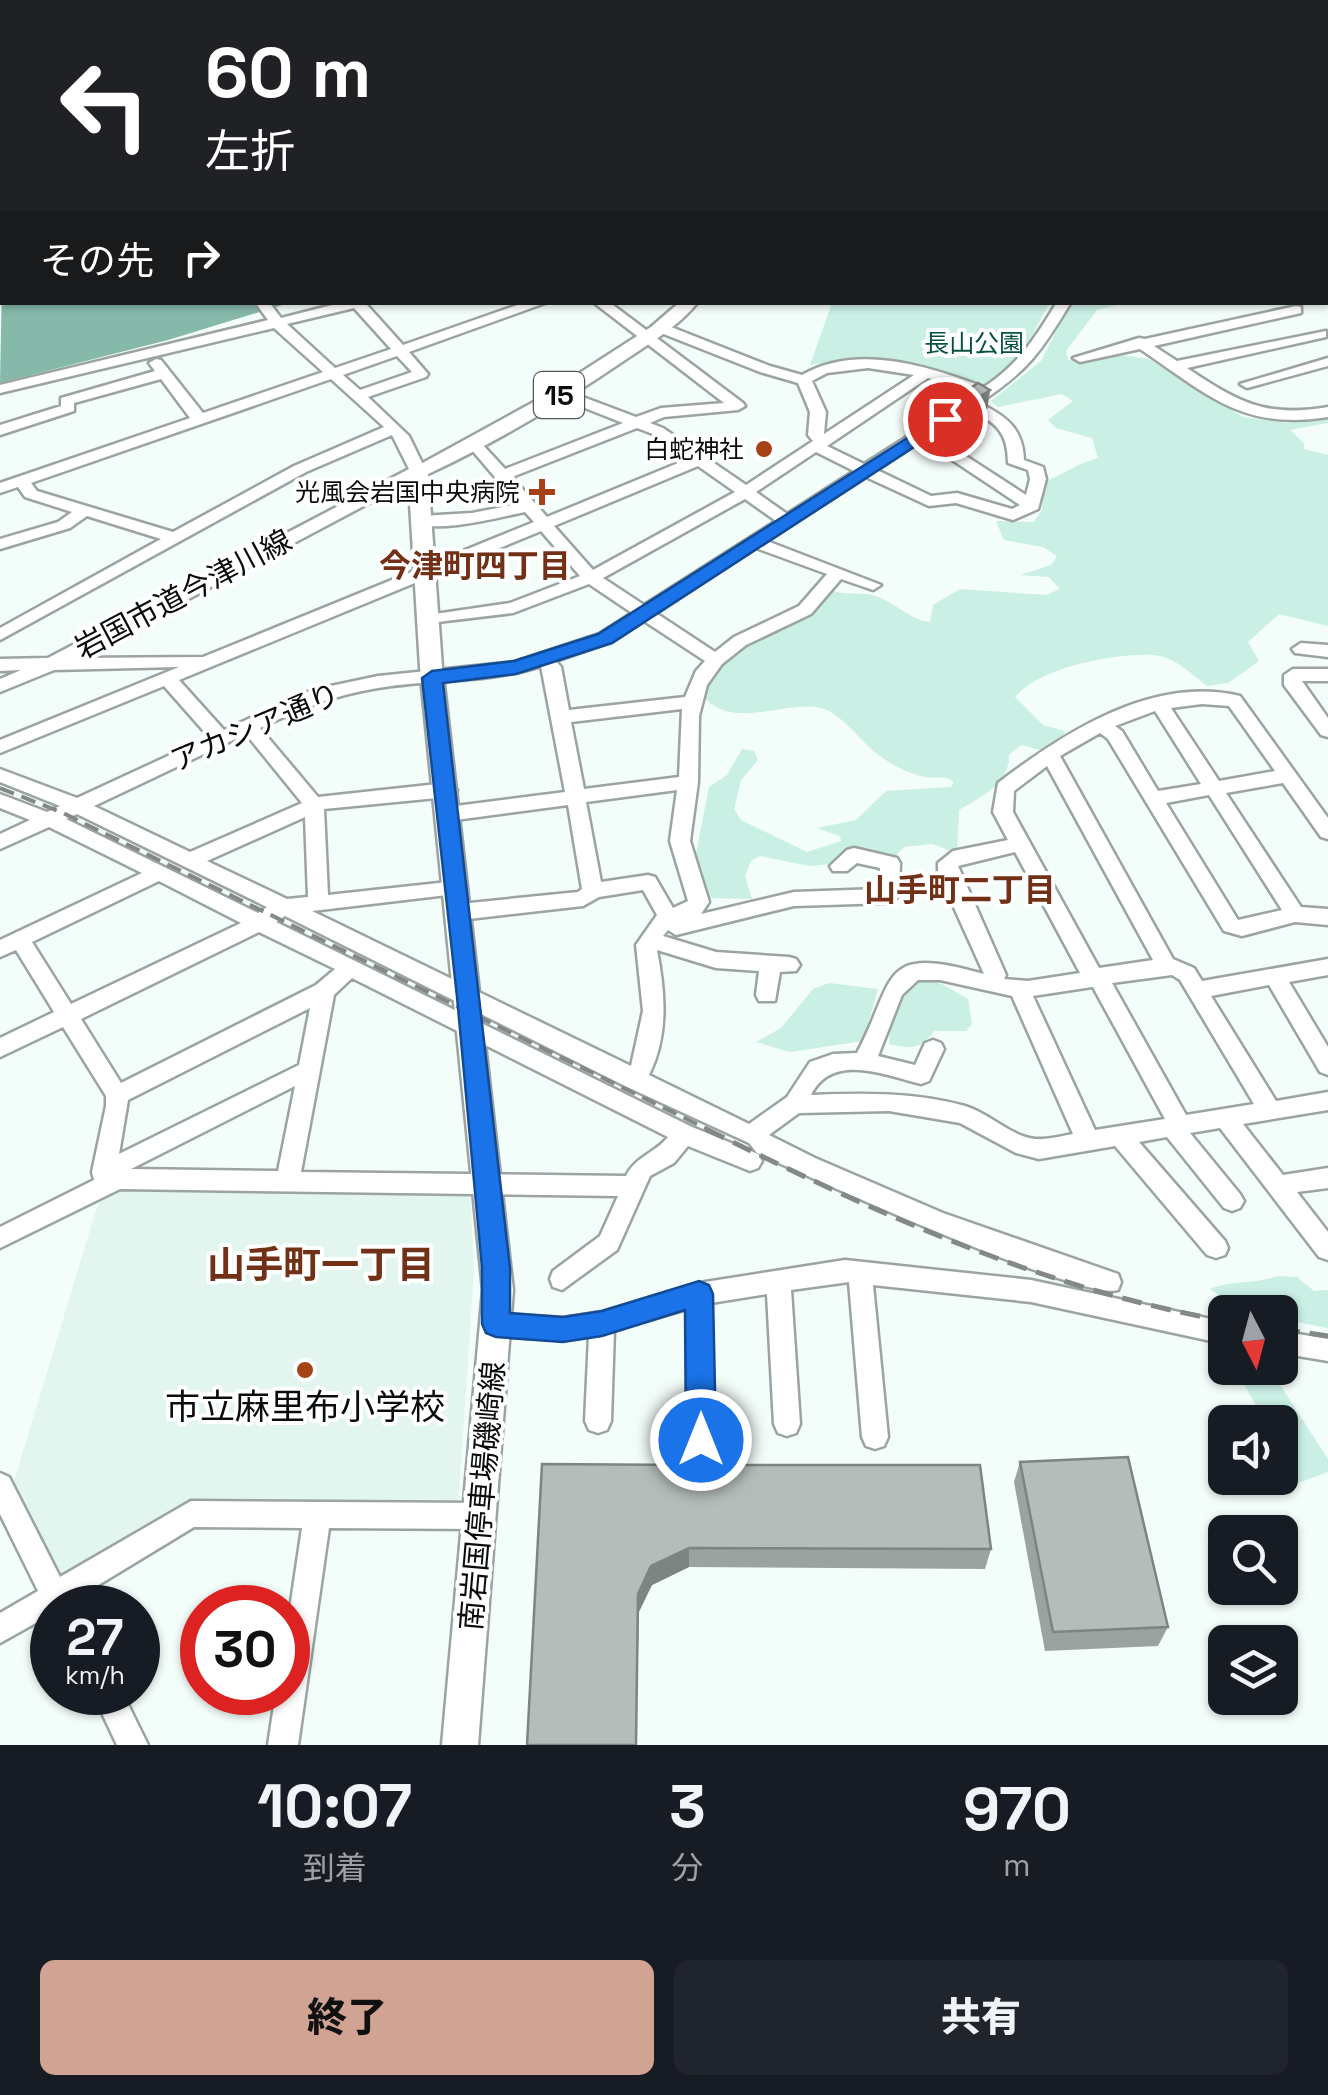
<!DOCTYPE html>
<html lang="ja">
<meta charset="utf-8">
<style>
:root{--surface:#171b24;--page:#20242c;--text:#f1f3f6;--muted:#9ea1a6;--accent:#d0a392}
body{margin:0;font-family:"Space Grotesk","Noto Sans JP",sans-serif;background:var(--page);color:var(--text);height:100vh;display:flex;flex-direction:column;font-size:38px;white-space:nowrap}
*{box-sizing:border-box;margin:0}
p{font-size:32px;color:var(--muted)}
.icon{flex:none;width:55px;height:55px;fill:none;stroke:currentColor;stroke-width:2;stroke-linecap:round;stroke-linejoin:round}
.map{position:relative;height:1745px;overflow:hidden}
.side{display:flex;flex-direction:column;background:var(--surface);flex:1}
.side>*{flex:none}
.top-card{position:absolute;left:0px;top:0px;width:1330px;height:305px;box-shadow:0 2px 8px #0004;background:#202124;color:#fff;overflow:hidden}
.needle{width:65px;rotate:174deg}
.fabs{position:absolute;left:1208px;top:1295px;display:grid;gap:20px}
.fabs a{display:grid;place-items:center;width:90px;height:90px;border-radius:15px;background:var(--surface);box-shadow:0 2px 8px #0004;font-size:50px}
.speed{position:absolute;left:30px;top:1585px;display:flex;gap:20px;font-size:50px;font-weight:700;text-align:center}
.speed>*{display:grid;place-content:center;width:130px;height:130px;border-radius:50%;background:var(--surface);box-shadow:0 2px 8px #0004;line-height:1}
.speed small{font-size:25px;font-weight:400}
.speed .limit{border:15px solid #d22;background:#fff;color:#111}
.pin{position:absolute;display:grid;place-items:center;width:85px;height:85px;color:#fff;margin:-42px;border:5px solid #fff;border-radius:50%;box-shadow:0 2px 10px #0007}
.me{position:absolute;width:110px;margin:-55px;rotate:0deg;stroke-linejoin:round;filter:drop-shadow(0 0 8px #0008)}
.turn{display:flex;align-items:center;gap:35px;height:210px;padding:0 40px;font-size:45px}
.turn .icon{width:130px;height:130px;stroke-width:2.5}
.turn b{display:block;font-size:70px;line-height:85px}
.then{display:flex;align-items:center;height:95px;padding:0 40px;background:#0003;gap:20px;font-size:38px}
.eta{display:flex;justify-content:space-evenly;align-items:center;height:170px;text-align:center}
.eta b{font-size:60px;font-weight:800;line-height:70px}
.primary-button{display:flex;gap:20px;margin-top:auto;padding:20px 40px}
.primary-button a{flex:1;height:115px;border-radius:15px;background:var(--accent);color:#111;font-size:40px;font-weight:800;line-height:115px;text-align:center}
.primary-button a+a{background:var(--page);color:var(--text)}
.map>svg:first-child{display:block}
.built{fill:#e2f6ef}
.green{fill:#caefe4}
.water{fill:#86b9aa}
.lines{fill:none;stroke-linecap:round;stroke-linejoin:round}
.minor-casing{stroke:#9ba4a1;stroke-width:5}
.major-casing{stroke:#9ba4a1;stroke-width:5}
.highway-casing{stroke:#9ba4a1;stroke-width:5}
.minor{fill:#fff;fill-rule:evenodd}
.major{fill:#fff;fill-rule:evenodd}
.highway{fill:#fff;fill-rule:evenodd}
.rail-far1{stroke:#828987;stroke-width:4;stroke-dasharray:15 8;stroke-linecap:butt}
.rail{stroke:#828987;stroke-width:5;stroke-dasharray:20 10;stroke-linecap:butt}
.wall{fill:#9ba3a0}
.shaded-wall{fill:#7e8482}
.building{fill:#b4bdba;stroke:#7e8482;stroke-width:2.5}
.route{fill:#1a73e8;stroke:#114b97;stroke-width:2.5}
.poi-dot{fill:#a74217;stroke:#fff;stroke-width:4}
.labels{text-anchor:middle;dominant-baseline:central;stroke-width:8;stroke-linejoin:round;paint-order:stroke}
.far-park-label{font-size:25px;fill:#075143;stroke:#fff}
.far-poi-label{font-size:25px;fill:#0a0d0c;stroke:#fff;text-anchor:end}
.shield{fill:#fff;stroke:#545655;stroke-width:2.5}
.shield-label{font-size:28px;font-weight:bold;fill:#0a0d0c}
.street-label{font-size:30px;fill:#0a0d0c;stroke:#fff}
.neighbourhood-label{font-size:32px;font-weight:bold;fill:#723117;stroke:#fff}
.near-poi-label{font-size:35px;fill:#0a0d0c;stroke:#fff}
.near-neighbourhood-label{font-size:38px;font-weight:bold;fill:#723117;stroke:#fff}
</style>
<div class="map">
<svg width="1328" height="1745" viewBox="0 0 1328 1745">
<rect width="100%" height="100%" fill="#f3fdfa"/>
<polygon class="built" points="135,1187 470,1190 474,1271 458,1509 187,1508 57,1584 11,1491 101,1194"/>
<g class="green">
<path d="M1075 302 1148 303 1120 304 1097 310 1066 351 1068 360 1122 355 1149 359 1243 417 1287 423 1328 414V423L1290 430 1304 443V449L1328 455V626L1279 614 1248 642 1259 661 1228 683 1207 686C1192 674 1173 656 1154 655 1117 652 1037 668 1015 697L1043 725 1065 731 1063 738 1041 750 1021 745 1009 755C1010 783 981 797 959 810L957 853 932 844 904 847 893 858 810 866 760 856 751 861 745 876 752 899 706 898 695 859 709 787 727 775 742 749 754 751 758 760 741 780 734 809 741 820 807 852 841 841 840 836 817 828 856 820 886 791 951 787 954 782C943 774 937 779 925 777 909 774 890 764 876 753 859 740 839 709 816 707 779 703 727 731 701 693L709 672 746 643 833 591C846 595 855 593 867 594 891 597 906 619 930 622L933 605 960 589 1046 595 1060 589 1049 577 1020 575 1051 565 1057 556 1043 547 1004 540 996 521 1034 522 1042 510 1044 482C1065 474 1075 464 1098 458L1092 438 1056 428 1048 420 1073 401 1062 394 998 407 991 401 1041 361 1069 306Z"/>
<polygon points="832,303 1050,303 1024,350 986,386 976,386 872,358 810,365"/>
<path d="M933 979 968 999 972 1024 966 1031H934C919 1050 911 1049 889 1044L890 1030 910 983Z"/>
<polygon points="829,983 878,989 863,1041 790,1052 756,1042 781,1028 813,989"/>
<path d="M1277 1276 1297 1277 1314 1291 1328 1290V1328L1280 1319V1312H1245L1210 1289C1233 1279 1253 1285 1277 1276Z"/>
<polygon points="1235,1368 1269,1368 1328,1459 1328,1472 1298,1483 1280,1450 1280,1422 1265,1422"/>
</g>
<polygon class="water" points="2,282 2,302 289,303 168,340 0,383"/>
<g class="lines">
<defs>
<g id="minor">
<polygon points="224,0 244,0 245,2 226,2"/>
<polygon points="331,0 353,0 354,2 333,2"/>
<rect x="423" y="0" width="10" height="2"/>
<polygon points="598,0 623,0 624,2 600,2"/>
<rect x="903" y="0" width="10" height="2"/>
<polygon points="957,0 1084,0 1085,2 956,2"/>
<polygon points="1133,0 1328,0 1328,4 1132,2"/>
<rect x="0" y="18" width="2" height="6"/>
<rect x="0" y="58" width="2" height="6"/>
<polygon points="2,113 2,124 0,125 0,114"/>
<rect x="0" y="140" width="2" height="8"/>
<polygon points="2,197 2,205 0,206 0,198"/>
<polygon points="0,222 2,223 2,231 0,230"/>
<rect x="0" y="272" width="2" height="8"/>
<path d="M255 302H269L281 318 344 302H370L367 305 403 345 526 302H548L409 352 428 374 426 377 368 397 409 436 426 471 424 474 77 658 203 657 534 522 525 512C500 517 433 535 413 521L421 516 472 513 518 504 471 449V443H481L505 469 623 423 557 397V391H567L636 417 661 408 724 403 593 302H609L743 403 745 406 738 410 664 417 650 423 663 428 746 485 813 441 808 435 810 412 798 383 760 372 656 331V325H666L770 366 802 375C857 343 928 366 984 387 1018 365 1036 337 1057 302H1071C1041 352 1028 371 979 403 1006 416 1023 428 1024 460L1043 467 1046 479 1038 509 1013 520 956 503 929 506 866 477 767 541 881 585 873 590 841 579 811 614 746 645 722 664 707 685 699 716 698 782 690 841 709 902 701 914 794 892 879 889 880 868 857 863 847 871H833L830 866 847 850 854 848 897 858 900 863 899 896 889 903 794 906 676 935 668 930 663 936 716 952 789 957 796 959 800 965 796 971 780 972 775 1001H759L756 995 759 971 716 968 657 950C665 992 669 1035 649 1075L749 1124 787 1097 810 1062 833 1054 857 1053C897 977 878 944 984 974L938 872V863L953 851 1008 840 993 812 998 783C1065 732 1153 675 1240 696L1328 818V839L1321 837 1283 783 1226 793 1301 907 1328 909V925L1295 922 1242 936 1224 931 1108 739 1100 733 1060 756 1173 959 1194 968 1202 981 1328 959V975L1289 982 1328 1047V1075L1320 1072 1269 985 1211 996 1276 1101 1328 1092V1110L1243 1124 1283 1175 1328 1168V1188L1297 1192 1328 1232V1260L1319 1257 1220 1128 1190 1133 1240 1194 1244 1201 1240 1208 1232 1211 1224 1208 1167 1137 1139 1142 1225 1241 1228 1248 1225 1255 1216 1258 1207 1255 1115 1146 1039 1159 1016 1153 960 1123 889 1111 799 1113 769 1135 815 1158 943 1213 1118 1274 1121 1282 1118 1290C1084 1302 805 1175 757 1153L749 1143 625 1086 285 916 276 922 692 1127 758 1154 762 1161 758 1168 750 1171 688 1146 674 1163 650 1176 617 1250 562 1290 553 1287 550 1279 553 1271 600 1236 618 1196 120 1189 0 1248V1227L94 1180 92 1172 106 1106V1096L63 1027 0 1057V1038L54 1012 16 950 0 957V940L142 873 49 827 0 849V834L30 820 0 808V794L47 812 60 806 0 782V769L77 798 209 737 164 686 0 753V740L179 667 54 670 0 692V679L21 670 0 671V659L48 658 409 469 392 435 306 472 0 640V628L161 539 87 516 70 528 0 549V539L58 522 72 512 25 497 18 487 0 493V483L190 418 161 379 74 403V411L0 435V425L61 406V398L155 371 149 363 156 359 161 360 203 413 323 372 274 328 0 393V385L268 320ZM354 308 391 349 335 368 287 324ZM397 356 412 372 360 390 343 375ZM868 368 914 375 824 434 826 412 812 381 827 373ZM928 378 974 394 864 464 827 446ZM331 379 384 427 294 466 173 532 37 491 31 483ZM969 410C996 422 1008 432 1008 463L1028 470 1030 479 1026 495 932 434ZM637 428 653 434 688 459 547 517 512 477ZM922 440 1020 505 1012 509 957 493 931 496 877 470ZM816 452 854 471 787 514 756 492ZM698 466 735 492 593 570 554 526ZM745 499 776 521 644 605 603 578ZM541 531 580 576 510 603 421 616 418 620 421 624 513 613 589 584 632 613 599 634 514 662 378 676 312 690 224 730 179 680ZM756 548 827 574 799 606 734 637 715 652 656 613ZM644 621 705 661 696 671 685 697 569 710 561 667 556 661 611 642ZM541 666 565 792 448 807 438 814 448 821 568 805 582 889 578 892 460 904 453 907 450 912 453 917 460 920 583 906 599 897 643 890 657 915 636 945 643 1011 631 1066 312 911 464 893 467 888 464 883 457 881 328 895 324 809 447 797 457 790 447 783 318 797 260 728C300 709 334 695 378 688 432 679 489 683 541 666ZM1202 704 1229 706 1275 771 1219 781 1171 708ZM682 709 679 777 584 789 571 722ZM1155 711 1201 784 1158 791 1122 731 1115 726ZM246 734 302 803 190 852 94 806ZM1047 766 1153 960 1099 968 1013 812 1014 791ZM677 790 670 841 688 901 673 908 655 877 648 875 601 882 586 802ZM1209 795 1282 910 1238 920 1166 803ZM77 814 267 907 258 913 66 819ZM305 817 308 897 287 899 207 861ZM1015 852 1080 973 1028 981 1004 979 1006 975 958 866ZM159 881 241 923 71 1004 32 942ZM259 932 335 969 316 985 121 1083 81 1019ZM1172 975 1180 980 1254 1104 1186 1115 1112 983ZM352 978 668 1137C655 1153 635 1157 626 1176L301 1172 334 995ZM918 980H940L1012 996 1073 1134C1061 1136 1047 1140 1035 1139 1010 1136 989 1113 965 1106 914 1092 863 1093 811 1095 832 1052 885 1075 921 1084L929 1081 944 1049 941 1043 933 1040 925 1043 915 1065 878 1056 902 995ZM1092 987H1093L1165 1119 1095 1130 1033 996ZM310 1008 299 1065 119 1154 128 1100ZM295 1086 278 1171 131 1169Z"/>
<path d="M1296 306 1301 307V313L1154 346 1177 361 1326 331V337L1187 368C1238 402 1265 418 1328 407V417C1242 431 1207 394 1140 349L1080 362 1073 358 1139 338 1145 339Z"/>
<polygon points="1328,358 1328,366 1247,388 1240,384"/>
<polygon points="1301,643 1328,645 1328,657 1295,653 1292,649"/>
<polygon points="1293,669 1328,669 1328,681 1302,681 1328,718 1328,737 1321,735 1284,685 1284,675"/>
<polygon points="845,1260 1031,1280 1225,1322 1225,1344 1031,1302 873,1285 888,1437 884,1446 875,1449 866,1446 862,1437 849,1282 791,1290 800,1424 796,1433 787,1436 778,1433 774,1424 767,1294 711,1303 714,1474 710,1483 701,1487 692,1483 688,1474 687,1309 614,1330 611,1421 607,1430 598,1433 589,1430 585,1421 589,1336 563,1340 496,1336 487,1333 484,1325 487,1317 496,1314 563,1318 602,1312 699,1283"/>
<polygon points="1280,1331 1328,1339 1328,1361 1280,1353"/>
<polygon points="0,1473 9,1477 60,1577 191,1501 480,1503 490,1507 493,1516 490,1525 480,1529 329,1528 298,1745 268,1745 276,1692 288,1692 288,1622 302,1528 194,1527 72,1601 75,1608 52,1608 52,1618 50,1615 0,1643 0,1613 38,1591 0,1514"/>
<polygon points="92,1692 122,1692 148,1745 117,1745"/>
</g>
<path id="major" d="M680 302H698C678 327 650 343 625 360 562 403 497 442 428 474L442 667 513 1290 478 1745H442L483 1290 420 667 408 471 541 398 651 327Z"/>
<polygon id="highway" points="1089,0 1105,0 1106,2 1090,2"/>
</defs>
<use href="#minor" class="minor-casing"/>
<use href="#major" class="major-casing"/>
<use href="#highway" class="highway-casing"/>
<use href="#minor" class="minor"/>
<use href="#major" class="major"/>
<use href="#highway" class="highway"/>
<polyline class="rail-far1" points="0,788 63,813 711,1131"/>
<g class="rail">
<path d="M706 1129C877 1213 1036 1287 1225 1321"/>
<polyline points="1280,1329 1328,1336"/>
</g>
</g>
<g class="wall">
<polygon points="990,390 985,423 975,430 962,424 966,391"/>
<polygon points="1020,1462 1168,1627 1158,1646 1045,1651 1014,1482"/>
<polygon points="700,1470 991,1549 985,1569 689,1567 652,1585 527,1745"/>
</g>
<g class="shaded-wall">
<polygon points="990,390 985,423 975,430 979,397"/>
<polygon points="689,1548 689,1567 652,1585 639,1612 636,1745 638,1594 651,1566"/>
</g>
<g class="building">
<polygon points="978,383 990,390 979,397 966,391"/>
<polygon points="1128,1457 1168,1627 1053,1632 1020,1462"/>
<polygon points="542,1464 689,1465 700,1470 714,1465 980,1465 991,1549 689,1548 651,1566 638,1594 636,1745 527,1745"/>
</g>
<polygon class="route" points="945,414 951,416 951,423 612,643 516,674 443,683 510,1268 510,1313 563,1317 602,1311 699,1281 709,1285 713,1294 716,1440 712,1449 701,1453 691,1449 686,1440 685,1310 602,1336 563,1342 496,1337 486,1333 482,1324 482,1268 457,997 422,678 432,671 514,661 598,634"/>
<g class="poi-dot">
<circle cx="764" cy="449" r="10"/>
<path d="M537 477h10v10h10v10h-10v10h-10v-10h-10v-10h10z"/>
<circle cx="305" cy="1370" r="10"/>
</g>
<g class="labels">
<g class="far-park-label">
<text x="974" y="343">長山公園</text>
</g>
<g class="far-poi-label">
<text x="744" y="449">白蛇神社</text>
<text x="520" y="492">光風会岩国中央病院</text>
</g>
<rect class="shield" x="534" y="372" width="50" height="46" rx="8"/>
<g class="shield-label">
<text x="559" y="395">15</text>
</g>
<g class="street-label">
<text transform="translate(183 594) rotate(-28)">岩国市道今津川線</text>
<text transform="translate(255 727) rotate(-23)">アカシア通り</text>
<text transform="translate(482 1496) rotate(-85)">南岩国停車場磯崎線</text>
</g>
<g class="neighbourhood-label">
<text x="475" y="566">今津町四丁目</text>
<text x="960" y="890">山手町二丁目</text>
</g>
<g class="near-poi-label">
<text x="305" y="1407">市立麻里布小学校</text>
</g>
<g class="near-neighbourhood-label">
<text x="321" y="1265">山手町一丁目</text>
</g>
</g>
</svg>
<div class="fabs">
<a><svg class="needle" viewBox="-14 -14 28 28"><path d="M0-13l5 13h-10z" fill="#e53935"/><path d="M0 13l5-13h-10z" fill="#9ea1a6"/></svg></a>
<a><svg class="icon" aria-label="sound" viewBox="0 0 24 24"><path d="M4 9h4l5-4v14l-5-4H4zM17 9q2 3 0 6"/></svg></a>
<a><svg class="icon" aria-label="search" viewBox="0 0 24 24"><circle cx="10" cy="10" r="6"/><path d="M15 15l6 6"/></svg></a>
<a><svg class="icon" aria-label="layers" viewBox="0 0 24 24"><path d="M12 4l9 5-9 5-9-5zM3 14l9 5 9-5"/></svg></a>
</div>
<div class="speed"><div>27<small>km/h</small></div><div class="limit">30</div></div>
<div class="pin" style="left:945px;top:419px;background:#d93025"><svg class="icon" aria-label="arrive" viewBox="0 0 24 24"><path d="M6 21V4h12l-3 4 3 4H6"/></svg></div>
<svg class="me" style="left:701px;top:1440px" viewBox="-20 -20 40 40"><circle r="17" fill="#1a73e8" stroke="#fff" stroke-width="3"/><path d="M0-11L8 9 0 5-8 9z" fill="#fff"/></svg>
<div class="top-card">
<div class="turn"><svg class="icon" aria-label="left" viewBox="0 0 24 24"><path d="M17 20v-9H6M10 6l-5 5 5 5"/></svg><div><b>60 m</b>左折</div></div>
<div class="then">その先<svg class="icon" aria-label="right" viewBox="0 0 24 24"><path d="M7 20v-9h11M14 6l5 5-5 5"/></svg></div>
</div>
</div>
<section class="side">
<div class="eta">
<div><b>10:07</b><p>到着</p></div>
<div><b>3</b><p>分</p></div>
<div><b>970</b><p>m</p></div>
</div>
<div class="primary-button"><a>終了</a><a>共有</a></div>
</section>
